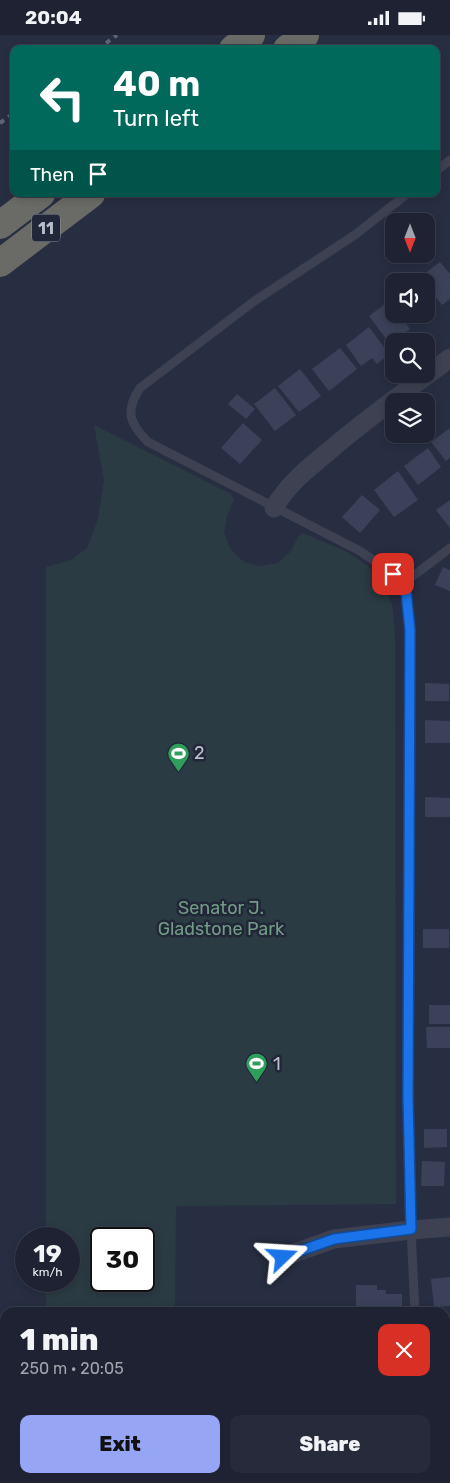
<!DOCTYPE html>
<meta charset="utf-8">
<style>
:root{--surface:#1e2232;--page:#262a3a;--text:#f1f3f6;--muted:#a1a4ac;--line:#3c3f4d;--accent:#96a6f5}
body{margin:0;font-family:Rubik,sans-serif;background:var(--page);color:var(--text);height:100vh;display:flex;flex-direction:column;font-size:19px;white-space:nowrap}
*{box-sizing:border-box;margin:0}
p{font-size:16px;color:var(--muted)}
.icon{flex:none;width:28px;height:28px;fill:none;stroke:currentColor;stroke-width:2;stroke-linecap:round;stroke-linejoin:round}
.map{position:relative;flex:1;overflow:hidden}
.details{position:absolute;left:0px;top:1272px;width:450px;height:176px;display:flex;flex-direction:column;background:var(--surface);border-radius:15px 15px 0 0;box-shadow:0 2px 8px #0003,0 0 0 1px var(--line)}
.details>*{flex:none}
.guide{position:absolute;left:10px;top:10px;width:430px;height:152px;border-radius:10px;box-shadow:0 2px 8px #0003,0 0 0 1px var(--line);background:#00695c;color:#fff;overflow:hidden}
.needle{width:32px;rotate:180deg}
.fabs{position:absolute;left:385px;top:178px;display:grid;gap:10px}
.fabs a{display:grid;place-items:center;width:50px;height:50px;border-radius:10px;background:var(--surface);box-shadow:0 2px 8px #0003,0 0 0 1px var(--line);font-size:25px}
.speed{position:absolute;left:15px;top:1192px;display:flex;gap:10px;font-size:25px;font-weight:700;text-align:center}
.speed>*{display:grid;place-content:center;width:65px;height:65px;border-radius:50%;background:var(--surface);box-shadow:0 2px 8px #0003,0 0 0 1px var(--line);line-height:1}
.speed small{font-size:12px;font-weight:400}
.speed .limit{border:2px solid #111;border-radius:8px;background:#fff;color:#111}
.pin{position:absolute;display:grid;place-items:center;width:42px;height:42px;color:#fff;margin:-21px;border-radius:10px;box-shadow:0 2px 8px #0006}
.me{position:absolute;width:55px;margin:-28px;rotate:70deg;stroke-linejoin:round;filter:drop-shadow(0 0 4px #0008)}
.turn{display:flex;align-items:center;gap:18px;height:105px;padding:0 20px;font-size:22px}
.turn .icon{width:65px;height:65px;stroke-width:2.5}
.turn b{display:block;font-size:35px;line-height:42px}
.then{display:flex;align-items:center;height:48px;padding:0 20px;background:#0003;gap:10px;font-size:19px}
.round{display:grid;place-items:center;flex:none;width:52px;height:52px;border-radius:10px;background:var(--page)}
.summary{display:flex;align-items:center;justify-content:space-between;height:85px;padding:0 20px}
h1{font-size:30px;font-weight:800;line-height:38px}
.primary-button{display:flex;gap:10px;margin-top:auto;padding:10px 20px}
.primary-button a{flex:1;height:58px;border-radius:10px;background:var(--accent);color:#111;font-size:20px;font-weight:800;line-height:58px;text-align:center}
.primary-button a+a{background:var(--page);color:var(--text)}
.status{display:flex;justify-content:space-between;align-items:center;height:35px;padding:0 25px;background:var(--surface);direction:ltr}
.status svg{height:14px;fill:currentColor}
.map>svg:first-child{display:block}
.green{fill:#2a3b43;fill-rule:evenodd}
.building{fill:#3b4158}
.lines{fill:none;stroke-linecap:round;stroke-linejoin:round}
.service{stroke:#3d4152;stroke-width:9}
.minor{stroke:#3d4152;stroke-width:19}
.trunk{stroke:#6a6a66;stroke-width:28}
.rail{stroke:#5f6479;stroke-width:4;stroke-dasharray:5 5;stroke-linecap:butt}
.route-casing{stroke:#114b97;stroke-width:12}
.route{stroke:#1a73e8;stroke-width:9}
.labels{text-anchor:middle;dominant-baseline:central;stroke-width:5;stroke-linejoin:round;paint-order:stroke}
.shield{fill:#212638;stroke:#8c90a0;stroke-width:1}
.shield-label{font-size:16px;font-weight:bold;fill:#babdcc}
.poi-label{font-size:18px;fill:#babdcc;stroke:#212638;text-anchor:start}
.park-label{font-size:18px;fill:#729c85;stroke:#212638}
</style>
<div class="status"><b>20:04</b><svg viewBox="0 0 49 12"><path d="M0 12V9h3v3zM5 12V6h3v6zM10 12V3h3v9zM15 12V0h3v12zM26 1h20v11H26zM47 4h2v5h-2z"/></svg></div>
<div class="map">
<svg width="450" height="1448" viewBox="0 0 450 1448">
<rect width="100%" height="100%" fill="#282e42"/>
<path class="green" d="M94 390 231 459 234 464 227 481 224 497 231 515 244 527 260 531 278 528 291 516 299 500 303 498 349 518 368 531 383 548 392 569 395 597 396 1169 176 1171 175 1277H46V1246H69V1204H46V532L71 525 87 513 98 484 104 445ZM101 1204H144V1246H101Z"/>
<g class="building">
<polygon points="440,227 450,239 450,264 442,270 426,250 426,246 423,246 420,242"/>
<polygon points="426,259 437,273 418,287 412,279 426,279"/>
<polygon points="389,266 394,272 394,279 399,279 410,294 390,309 369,281"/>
<polygon points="369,292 389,319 377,329 372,323 361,331 346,310"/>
<polygon points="340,313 357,334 329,356 312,334"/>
<polygon points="300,334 321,361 299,377 278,351"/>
<polygon points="275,353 296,380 275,396 254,369"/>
<polygon points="237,359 255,374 246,384 228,369"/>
<polygon points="243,388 262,405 240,429 221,413"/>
<polygon points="450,393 450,423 446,426 431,407"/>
<polygon points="428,413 441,432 418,450 404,431"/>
<polygon points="398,436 418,465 394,482 374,455"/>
<polygon points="362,460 380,475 360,498 342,482"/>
<polygon points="450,465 450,493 436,475"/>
<polygon points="443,532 450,535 450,556 435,550"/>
<polygon points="425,648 449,649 449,666 425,666"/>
<polygon points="425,685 450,686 450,708 425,708"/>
<polygon points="425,762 450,763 450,782 425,782"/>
<rect x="423" y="894" width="26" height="19"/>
<rect x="429" y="970" width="21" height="19"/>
<polygon points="426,992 450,992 450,1013 427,1013"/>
<polygon points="424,1094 447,1094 447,1112 424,1113"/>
<polygon points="422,1126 445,1127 444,1151 421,1151"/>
<polygon points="450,1242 450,1271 434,1272 431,1244"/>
<polygon points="356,1250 377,1250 377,1255 386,1255 386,1259 402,1259 402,1278 356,1278"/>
</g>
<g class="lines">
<g class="service">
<polyline points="436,136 450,125"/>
<path d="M407 159 356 199 253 267 140 353C125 376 129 388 148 407L360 516 405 547 410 595 407 1062 410 1173 415 1278"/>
<polyline points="405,547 450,513"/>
<polyline points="445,1343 450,1344"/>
</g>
<g class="minor">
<path d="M274 473C287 450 308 433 329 416 367 383 409 354 450 323"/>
<polyline points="283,1222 334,1204 411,1195 450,1192"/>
</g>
<g class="trunk">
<polyline points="233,14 251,0"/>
<polyline points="287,14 305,0"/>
<polyline points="0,190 41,159"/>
<polyline points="0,228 91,159"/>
</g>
<g class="rail">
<polyline points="98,14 117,0"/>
<polyline points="0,88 14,78"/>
</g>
</g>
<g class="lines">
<defs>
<polyline id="route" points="283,1222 334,1204 411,1194 408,1062 410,595 405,547 393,539"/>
</defs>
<use href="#route" class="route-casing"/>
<use href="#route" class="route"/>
</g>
<defs>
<symbol id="stadium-pin" viewBox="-11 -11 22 30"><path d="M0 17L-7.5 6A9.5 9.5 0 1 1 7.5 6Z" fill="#2e9e5b" stroke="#212638"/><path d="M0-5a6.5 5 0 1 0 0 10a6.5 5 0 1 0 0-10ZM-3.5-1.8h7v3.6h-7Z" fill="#fff"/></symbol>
</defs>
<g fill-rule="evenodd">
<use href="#stadium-pin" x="166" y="706" width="25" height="34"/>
<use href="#stadium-pin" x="244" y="1016" width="25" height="34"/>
</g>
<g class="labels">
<rect class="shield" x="32" y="179.5" width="28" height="27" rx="4"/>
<g class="shield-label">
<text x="46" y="193">11</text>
</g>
<g class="poi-label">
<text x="194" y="718">2</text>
<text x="273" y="1029">1</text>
</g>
<g class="park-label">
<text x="221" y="873">Senator J.<tspan x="221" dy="21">Gladstone Park</tspan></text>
</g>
</g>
</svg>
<div class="fabs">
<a><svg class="needle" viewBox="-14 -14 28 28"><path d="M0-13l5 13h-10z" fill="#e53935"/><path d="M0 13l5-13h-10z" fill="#a1a4ac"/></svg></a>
<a><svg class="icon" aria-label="sound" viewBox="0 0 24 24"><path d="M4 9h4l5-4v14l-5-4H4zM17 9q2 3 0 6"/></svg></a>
<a><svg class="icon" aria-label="search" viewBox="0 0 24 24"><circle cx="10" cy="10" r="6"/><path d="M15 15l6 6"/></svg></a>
<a><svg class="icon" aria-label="layers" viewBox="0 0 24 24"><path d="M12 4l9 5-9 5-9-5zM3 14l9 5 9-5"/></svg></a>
</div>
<div class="speed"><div>19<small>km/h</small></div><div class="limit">30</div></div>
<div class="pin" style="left:393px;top:539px;background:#d93025"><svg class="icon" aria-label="arrive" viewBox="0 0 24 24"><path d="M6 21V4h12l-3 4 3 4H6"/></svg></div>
<svg class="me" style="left:283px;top:1222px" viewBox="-20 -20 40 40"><path d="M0-17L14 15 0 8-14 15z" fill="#1a73e8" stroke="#fff" stroke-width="4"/></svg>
<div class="guide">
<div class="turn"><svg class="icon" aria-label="left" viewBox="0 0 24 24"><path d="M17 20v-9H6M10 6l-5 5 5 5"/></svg><div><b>40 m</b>Turn left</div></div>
<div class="then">Then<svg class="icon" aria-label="arrive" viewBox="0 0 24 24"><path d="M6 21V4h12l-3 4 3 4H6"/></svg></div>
</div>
<section class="details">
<div class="summary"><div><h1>1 min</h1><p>250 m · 20:05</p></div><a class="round" style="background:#d93025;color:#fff"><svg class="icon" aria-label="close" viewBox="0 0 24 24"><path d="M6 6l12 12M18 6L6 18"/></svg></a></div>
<div class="primary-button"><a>Exit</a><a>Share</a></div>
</section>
</div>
